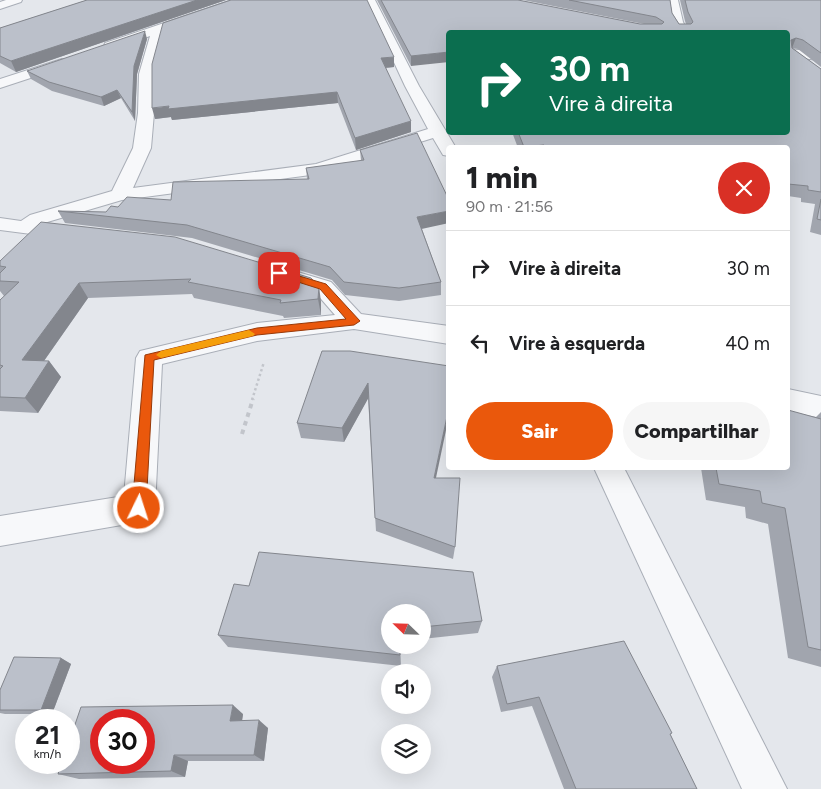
<!DOCTYPE html>
<html lang="pt">
<meta charset="utf-8">
<style>
:root{--surface:#fff;--page:#f6f6f6;--text:#202124;--muted:#757577;--line:#e0e0e0;--accent:#ea580c}
body{margin:0;font-family:Figtree,sans-serif;background:var(--page);color:var(--text);height:100vh;display:flex;flex-direction:column;font-size:19px;white-space:nowrap}
*{box-sizing:border-box;margin:0}
p{font-size:16px;color:var(--muted)}
.icon{flex:none;width:28px;height:28px;fill:none;stroke:currentColor;stroke-width:2;stroke-linecap:round;stroke-linejoin:round}
.map{position:relative;flex:1;overflow:hidden}
.side{position:absolute;left:446px;top:145px;width:344px;height:325px;display:flex;flex-direction:column;background:var(--surface);border-radius:5px;box-shadow:0 5px 20px #0002}
.side>*{flex:none}
.hud{position:absolute;left:446px;top:30px;width:344px;height:105px;border-radius:5px;box-shadow:0 5px 20px #0002;background:#0b6e4f;color:#fff;overflow:hidden}
.needle{width:32px;rotate:293deg}
.tools{position:absolute;left:381px;top:604px;display:grid;gap:10px}
.tools a{display:grid;place-items:center;width:50px;height:50px;border-radius:50%;background:var(--surface);box-shadow:0 5px 20px #0002;font-size:25px}
.speed{position:absolute;left:15px;top:709px;display:flex;gap:10px;font-size:25px;font-weight:700;text-align:center}
.speed>*{display:grid;place-content:center;width:65px;height:65px;border-radius:50%;background:var(--surface);box-shadow:0 5px 20px #0002;line-height:1}
.speed small{font-size:12px;font-weight:400}
.speed .limit{border:8px solid #d22;background:#fff;color:#111}
.pin{position:absolute;display:grid;place-items:center;width:42px;height:42px;color:#fff;margin:-21px;border-radius:10px;box-shadow:0 2px 8px #0006}
.me{position:absolute;width:55px;margin:-28px;rotate:4deg;stroke-linejoin:round;filter:drop-shadow(0 0 4px #0008)}
.turn{display:flex;align-items:center;gap:18px;height:105px;padding:0 20px;font-size:22px}
.turn .icon{width:65px;height:65px;stroke-width:2.5}
.turn b{display:block;font-size:35px;line-height:42px}
.round{display:grid;place-items:center;flex:none;width:52px;height:52px;border-radius:26px;background:var(--page)}
.overview{display:flex;align-items:center;justify-content:space-between;height:85px;padding:0 20px}
h1{font-size:30px;font-weight:800;line-height:38px}
.action{display:flex;gap:10px;margin-top:auto;padding:10px 20px}
.action a{flex:1;height:58px;border-radius:30px;background:var(--accent);color:#fff;font-size:20px;font-weight:800;line-height:58px;text-align:center}
.action a+a{background:var(--page);color:var(--text)}
ul{padding:0;list-style:none}
li{display:flex;align-items:center;gap:15px;height:75px;padding:0 20px;border-top:1px solid var(--line)}
li div{flex:1}
li b{display:block;font-size:19px}
li em{font-style:normal}
.map>svg:first-child{display:block}
.lines{fill:none;stroke-linecap:round;stroke-linejoin:round}
.minor-casing{stroke:#a9aeb7;stroke-width:2}
.path-far1{stroke:#c2c5cb;stroke-width:2.5;stroke-dasharray:2.5 2.5;stroke-linecap:butt}
.path{stroke:#c2c5cb;stroke-width:4;stroke-dasharray:4.5 4.5;stroke-linecap:butt}
.minor{fill:#f7f8fa;fill-rule:evenodd}
.wall{fill:#a1a5ae}
.shaded-wall{fill:#83868d}
.building{fill:#bbc0ca;stroke:#83868d;fill-rule:evenodd}
.route{fill:#ea580c;stroke:#983908}
.slow{fill:#f59e0b}
</style>
<div class="map">
<svg width="821" height="789" viewBox="0 0 821 789">
<rect width="100%" height="100%" fill="#e4e7ec"/>
<g class="lines">
<defs>
<g id="minor">
<polygon points="6,0 22,0 21,2 0,9 0,2"/>
<polygon points="232,0 248,0 247,2 164,31 153,74 154,113 151,148 133,188 316,164 428,129 405,86 365,0 375,0 419,86 456,148 449,148 449,156 443,155 433,138 318,174 122,200 44,223 77,229 80,233 77,237 70,239 0,230 0,218 21,221 30,215 112,191 133,148 138,113 139,74 150,36 110,50 105,49 104,46 105,43"/>
<polygon points="668,0 678,0 683,22 688,32 676,32 671,22"/>
<polygon points="788,49 821,52 821,60 788,57"/>
<polygon points="62,59 69,63 67,66 0,88 0,79"/>
<polygon points="281,267 331,282 361,314 449,326 449,344 354,329 257,341 162,364 155,508 150,518 139,522 0,546 0,516 124,496 136,358 140,351 257,323 335,315 315,292 273,279 270,274 273,269"/>
<polygon points="788,389 821,396 821,418 788,411"/>
<polygon points="594,468 624,468 787,789 742,789"/>
</g>
</defs>
<use href="#minor" class="minor-casing"/>
<polyline class="path-far1" points="252,400 264,362"/>
<polyline class="path" points="242,434 253,399"/>
<use href="#minor" class="minor"/>
</g>
<g class="wall">
<polygon points="87,0 226,0 16,72 0,63 0,28"/>
<polygon points="231,0 394,67 386,68 411,132 356,150 338,103 172,120 171,117 155,119"/>
<polygon points="377,0 518,0 640,24 644,24 523,0 670,0 672,13 679,24 686,24 685,21 680,0 821,0 821,67 798,49 792,48 821,69 821,235 810,232 815,204 801,202 801,198 788,196 788,148 518,148 512,132 788,132 449,32 411,66"/>
<polygon points="147,39 137,74 135,121 121,98 104,106 52,91 31,79 27,71"/>
<polygon points="360,150 422,229 441,282 441,295 399,301 345,295 332,280 192,238 65,223 58,211 106,212 118,207 171,200 307,179 306,168 361,161"/>
<polygon points="0,261 311,278 321,302 321,315 284,318 283,316 194,298 192,294 88,298 44,361 49,361 61,377 38,413 0,411 0,300 5,296 4,296 0,291"/>
<polygon points="350,351 436,478 455,547 453,559 376,531 368,398 344,442 301,438 297,423"/>
<polygon points="821,412 821,667 788,658 768,524 746,518 745,507 706,500 701,468 788,468 816,417"/>
<polygon points="249,586 482,621 478,633 422,639 422,612 390,612 400,645 401,666 228,647 218,635"/>
<polygon points="61,658 71,664 52,714 5,714 0,713 0,690"/>
<polygon points="497,666 670,734 697,789 564,789 532,706 501,712 492,677"/>
<polygon points="243,714 242,720 268,728 264,761 188,761 185,777 79,779 58,774"/>
</g>
<g class="shaded-wall">
<polygon points="197,0 226,0 16,72 11,61"/>
<polygon points="145,31 147,39 137,74 135,121 132,112 134,66"/>
<polygon points="796,38 792,48 791,40"/>
<polygon points="449,52 449,62 411,66 411,56"/>
<polygon points="394,57 394,67 382,68 381,58"/>
<polygon points="117,90 121,98 104,106 101,97"/>
<polygon points="337,92 338,103 172,120 171,117 155,119 152,108"/>
<polygon points="411,121 411,132 356,150 355,138"/>
<polygon points="544,145 544,148 524,147"/>
<polygon points="449,211 449,223 417,230 417,217"/>
<polygon points="79,283 88,298 34,375 22,360"/>
<polygon points="319,286 321,302 321,315 318,299"/>
<polygon points="49,361 61,377 38,413 25,398"/>
<polygon points="368,383 369,397 344,442 342,428"/>
<polygon points="449,407 449,416 433,492 434,478"/>
<polygon points="61,658 71,664 52,714 41,710"/>
<polygon points="233,705 243,714 241,729 230,721"/>
<polygon points="259,720 268,728 264,761 254,755"/>
<polygon points="174,755 188,761 185,777 171,771"/>
</g>
<g class="building">
<polygon points="87,0 197,0 11,61 0,56 0,28"/>
<polygon points="231,0 367,0 394,57 381,58 411,121 355,138 337,92 168,109 169,106 152,108 152,64 163,23"/>
<polygon points="381,0 518,0 640,24 662,24 664,22 656,17 569,0 670,0 672,13 679,24 691,24 693,22 688,12 685,0 821,0 821,53 803,40 796,38 791,40 792,48 821,69 821,192 808,190 808,186 788,184 788,148 544,148 544,145 524,147 518,132 788,132 788,32 449,32 449,52 411,56"/>
<polygon points="145,31 134,66 132,112 117,90 101,97 49,82 27,71"/>
<polygon points="417,133 449,200 449,211 417,217 441,282 399,288 344,282 330,267 187,225 58,211 106,212 111,206 118,207 127,197 171,200 173,182 309,179 306,168 364,160 360,150"/>
<polygon points="821,199 821,220 817,219"/>
<polygon points="41,222 175,237 311,278 319,286 318,299 280,303 281,300 188,282 191,279 79,283 22,360 49,361 25,398 0,397 0,369 3,366 0,365 0,300 19,282 0,281 0,273 6,267 0,266 0,261"/>
<polygon points="322,351 350,351 449,366 449,407 434,478 460,478 455,547 375,518 368,383 342,428 297,423"/>
<polygon points="788,410 821,419 821,650 808,647 785,508 762,503 760,491 719,484 716,468 788,468"/>
<polygon points="259,552 473,572 482,621 422,627 422,612 390,612 390,645 400,645 400,655 218,635 234,584 249,586"/>
<polygon points="624,641 672,733 670,734 697,789 576,789 539,697 507,704 497,666"/>
<polygon points="14,657 61,658 41,710 0,710 0,690"/>
<path d="M233 705 230 721 259 720 254 755H174L171 771 58 774 62 762H69V742L81 707ZM101 720H144V762H101Z"/>
</g>
<polygon class="route" points="279,270 326,284 360,321 354,325 257,335 154,360 146,508 144,512 139,514 134,512 132,508 145,355 257,328 346,319 320,289 276,275 275,273"/>
<polygon class="slow" points="249,330 255,334 253,336 161,358 156,355 161,351"/>
</svg>
<div class="tools">
<a><svg class="needle" viewBox="-14 -14 28 28"><path d="M0-13l5 13h-10z" fill="#e53935"/><path d="M0 13l5-13h-10z" fill="#757577"/></svg></a>
<a><svg class="icon" aria-label="sound" viewBox="0 0 24 24"><path d="M4 9h4l5-4v14l-5-4H4zM17 9q2 3 0 6"/></svg></a>
<a><svg class="icon" aria-label="layers" viewBox="0 0 24 24"><path d="M12 4l9 5-9 5-9-5zM3 14l9 5 9-5"/></svg></a>
</div>
<div class="speed"><div>21<small>km/h</small></div><div class="limit">30</div></div>
<div class="pin" style="left:279px;top:273px;background:#d93025"><svg class="icon" aria-label="arrive" viewBox="0 0 24 24"><path d="M6 21V4h12l-3 4 3 4H6"/></svg></div>
<svg class="me" style="left:139px;top:508px" viewBox="-20 -20 40 40"><circle r="17" fill="#ea580c" stroke="#fff" stroke-width="3"/><path d="M0-11L8 9 0 5-8 9z" fill="#fff"/></svg>
<div class="hud">
<div class="turn"><svg class="icon" aria-label="right" viewBox="0 0 24 24"><path d="M7 20v-9h11M14 6l5 5-5 5"/></svg><div><b>30 m</b>Vire à direita</div></div>
</div>
<section class="side">
<div class="overview"><div><h1>1 min</h1><p>90 m · 21:56</p></div><a class="round" style="background:#d93025;color:#fff"><svg class="icon" aria-label="close" viewBox="0 0 24 24"><path d="M6 6l12 12M18 6L6 18"/></svg></a></div>
<ul>
<li><svg class="icon" aria-label="right" viewBox="0 0 24 24"><path d="M7 20v-9h11M14 6l5 5-5 5"/></svg><div><b>Vire à direita</b></div><em>30 m</em></li>
<li><svg class="icon" aria-label="left" viewBox="0 0 24 24"><path d="M17 20v-9H6M10 6l-5 5 5 5"/></svg><div><b>Vire à esquerda</b></div><em>40 m</em></li>
</ul>
<div class="action"><a>Sair</a><a>Compartilhar</a></div>
</section>
</div>
